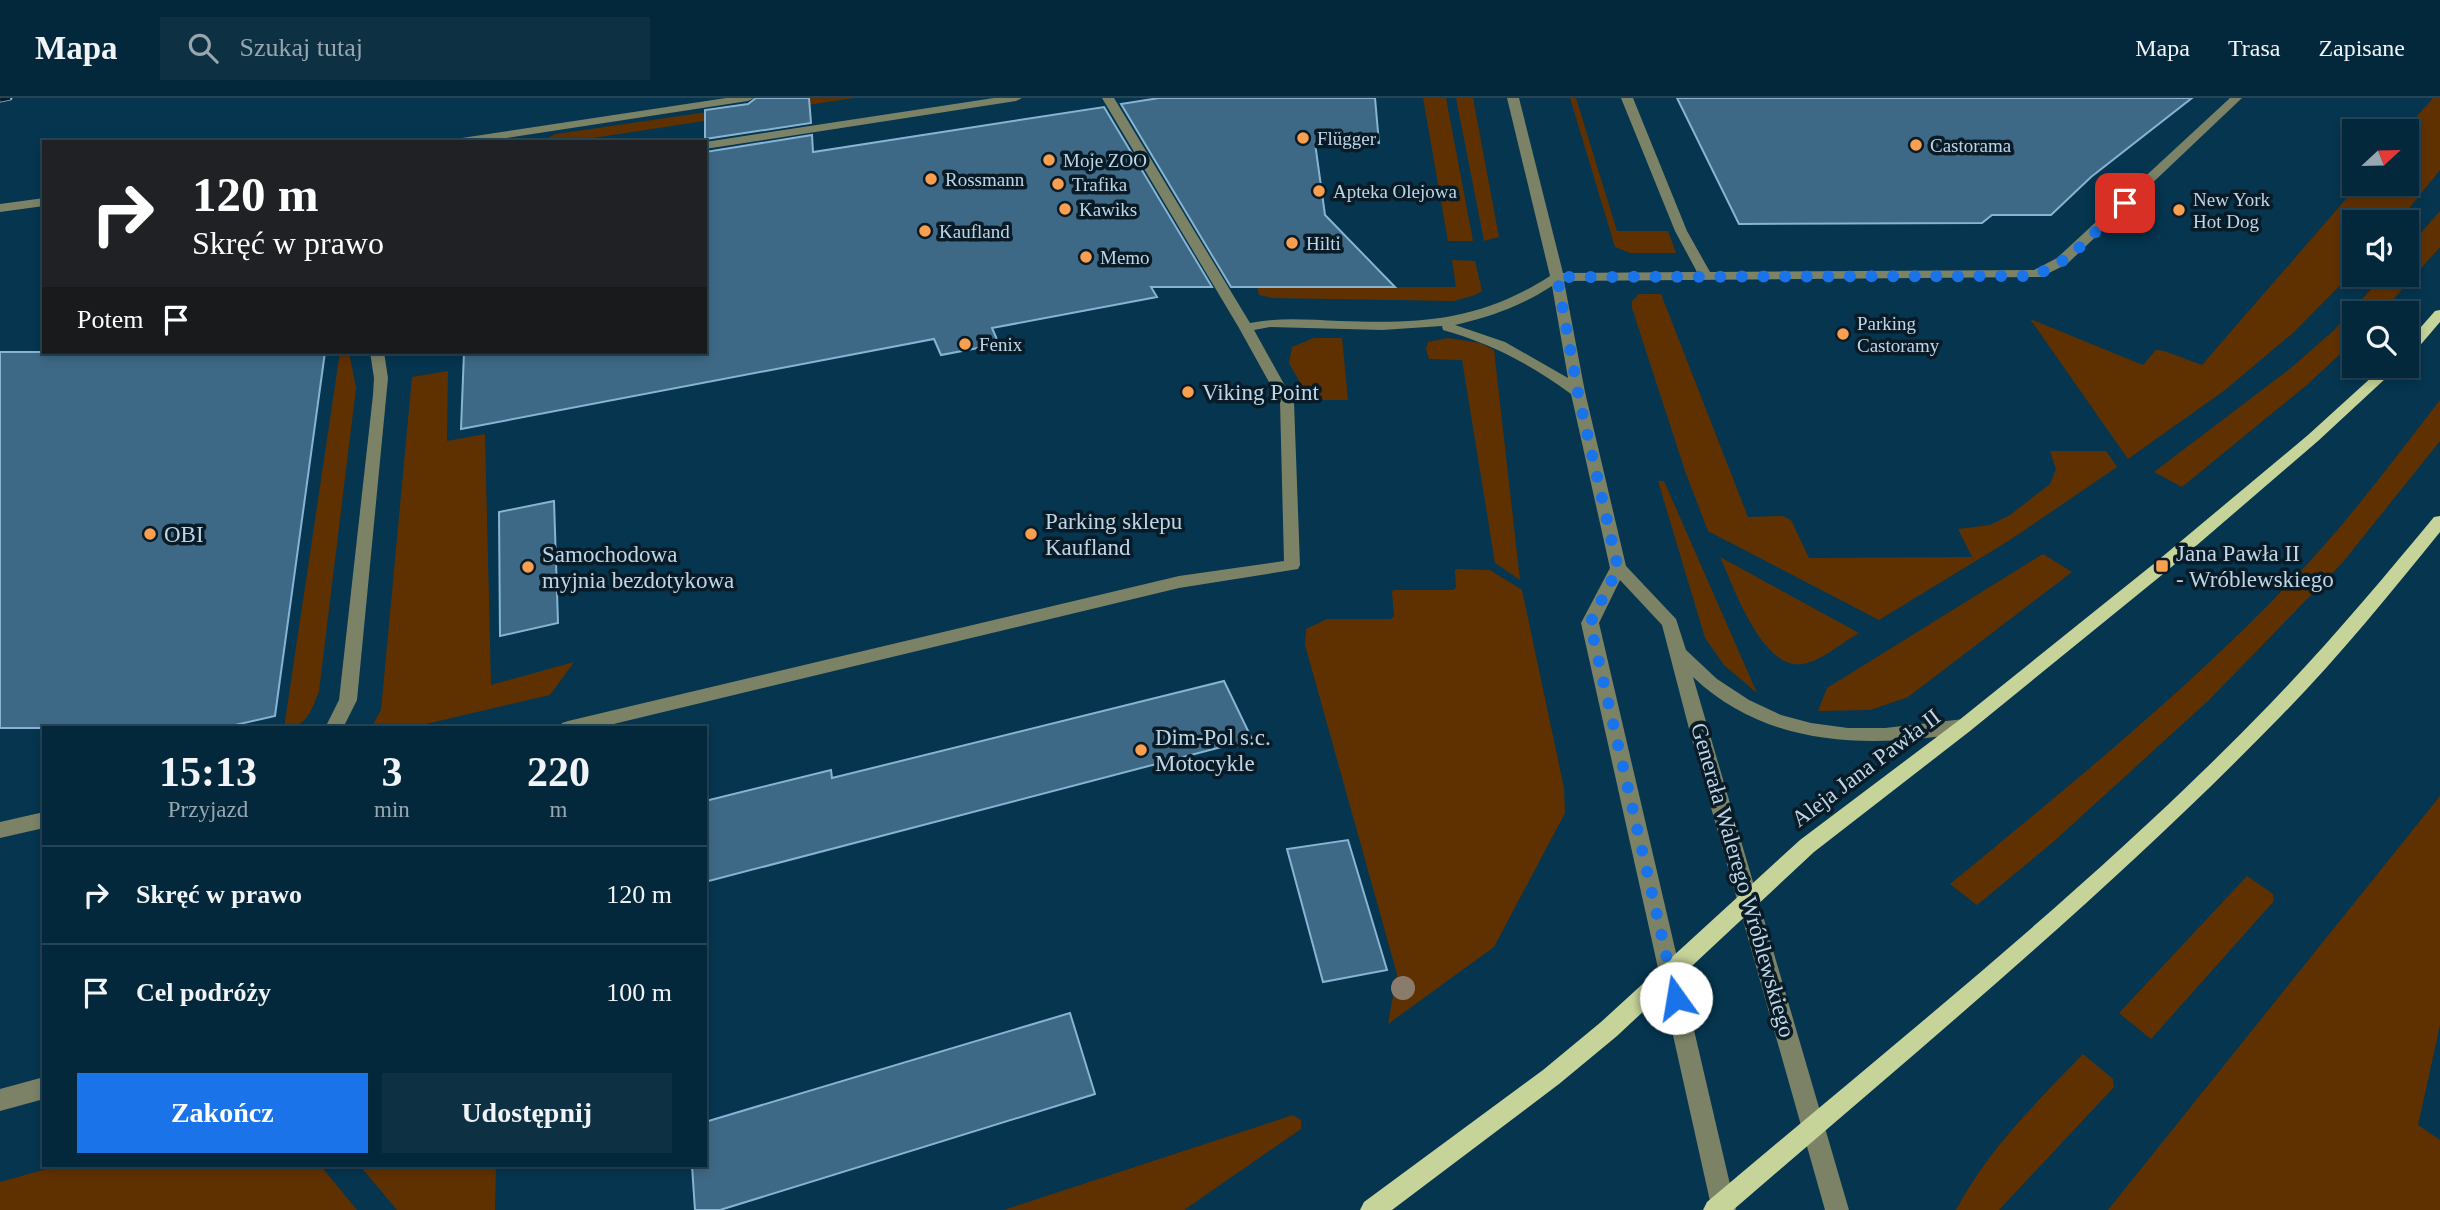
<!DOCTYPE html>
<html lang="pl">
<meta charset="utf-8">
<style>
:root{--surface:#04283b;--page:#0d3042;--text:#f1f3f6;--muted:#97a6af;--line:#254455;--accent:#1a73e8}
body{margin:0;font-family:"Times New Roman",serif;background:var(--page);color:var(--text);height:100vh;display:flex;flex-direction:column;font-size:26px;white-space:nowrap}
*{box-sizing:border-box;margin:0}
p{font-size:23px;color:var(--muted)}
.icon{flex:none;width:38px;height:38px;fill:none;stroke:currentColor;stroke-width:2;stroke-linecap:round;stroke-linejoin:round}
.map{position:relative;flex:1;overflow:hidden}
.details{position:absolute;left:42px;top:628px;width:665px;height:441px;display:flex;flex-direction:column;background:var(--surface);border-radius:0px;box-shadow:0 4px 10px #0003,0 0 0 2px var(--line)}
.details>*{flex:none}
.hud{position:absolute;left:42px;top:42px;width:665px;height:214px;border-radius:0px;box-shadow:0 4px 10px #0003,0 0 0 2px var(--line);background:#202124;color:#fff;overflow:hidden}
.needle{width:46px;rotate:68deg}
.buttons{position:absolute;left:2342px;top:21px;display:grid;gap:14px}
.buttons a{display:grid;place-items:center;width:77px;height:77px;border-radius:0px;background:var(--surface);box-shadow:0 4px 10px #0003,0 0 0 2px var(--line);font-size:35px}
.pin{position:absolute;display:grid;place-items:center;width:60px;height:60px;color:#fff;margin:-30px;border-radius:14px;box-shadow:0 4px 10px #0006}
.me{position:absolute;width:77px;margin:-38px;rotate:347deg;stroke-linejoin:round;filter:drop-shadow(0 0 5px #0008)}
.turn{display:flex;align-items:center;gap:24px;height:147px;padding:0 35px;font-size:32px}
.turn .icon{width:91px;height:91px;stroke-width:2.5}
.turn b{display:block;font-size:49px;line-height:60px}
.then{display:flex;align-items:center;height:66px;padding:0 35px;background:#0003;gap:14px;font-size:26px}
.eta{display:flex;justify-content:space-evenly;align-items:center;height:119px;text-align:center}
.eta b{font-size:42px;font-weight:600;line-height:49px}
.action{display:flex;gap:14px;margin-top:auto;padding:14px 35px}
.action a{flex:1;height:80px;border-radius:0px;background:var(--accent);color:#fff;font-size:28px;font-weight:600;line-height:80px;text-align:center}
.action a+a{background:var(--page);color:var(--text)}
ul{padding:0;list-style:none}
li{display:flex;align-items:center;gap:21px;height:98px;padding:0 35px;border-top:2px solid var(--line)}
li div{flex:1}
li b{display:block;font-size:26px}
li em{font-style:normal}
header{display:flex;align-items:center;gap:42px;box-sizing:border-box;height:98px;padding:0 35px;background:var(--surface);border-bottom:2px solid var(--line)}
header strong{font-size:33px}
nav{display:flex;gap:38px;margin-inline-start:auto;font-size:24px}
.search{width:490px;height:63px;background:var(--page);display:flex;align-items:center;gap:18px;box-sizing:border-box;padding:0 24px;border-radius:0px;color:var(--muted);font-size:26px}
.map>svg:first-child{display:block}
.green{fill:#603100}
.building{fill:#3e6986;stroke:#87b4d3;stroke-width:2}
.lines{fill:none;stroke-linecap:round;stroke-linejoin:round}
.minor{fill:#7c8266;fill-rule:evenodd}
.major{fill:#c6d49a;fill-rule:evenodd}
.rail-casing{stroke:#99b5c7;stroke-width:5}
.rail{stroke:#091b26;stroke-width:3.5;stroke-dasharray:11;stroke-linecap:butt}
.tree{fill:#8a7c6d}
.route{stroke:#1a73e8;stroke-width:12;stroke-dasharray:0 21.6}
.poi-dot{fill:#fa9f50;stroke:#091b26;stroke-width:2.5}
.labels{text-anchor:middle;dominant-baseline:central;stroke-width:7;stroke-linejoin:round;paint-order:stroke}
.far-poi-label{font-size:19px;fill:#bfd6e6;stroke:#091b26;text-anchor:start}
.poi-label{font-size:23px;fill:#bfd6e6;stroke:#091b26;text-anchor:start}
.street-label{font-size:23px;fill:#bfd6e6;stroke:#091b26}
</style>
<header>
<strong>Mapa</strong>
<div class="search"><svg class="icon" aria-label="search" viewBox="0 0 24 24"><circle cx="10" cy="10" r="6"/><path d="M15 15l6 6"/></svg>Szukaj tutaj</div>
<nav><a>Mapa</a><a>Trasa</a><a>Zapisane</a></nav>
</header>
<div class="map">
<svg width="2440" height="1112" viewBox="0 0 2440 1112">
<rect width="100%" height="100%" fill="#05354f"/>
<g class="green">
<polygon points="804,0 854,0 567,44 547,43 547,40 556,36"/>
<polygon points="1423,0 1446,0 1473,143 1448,143"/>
<polygon points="1456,0 1473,0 1499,139 1484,143"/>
<polygon points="1570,0 1576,0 1617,133 1668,133 1676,155 1630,155 1615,149"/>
<polygon points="2433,0 2440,0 2440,72 2398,124 2354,124 2354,173 2294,234 2225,292 2128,361 2030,221 2143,267 2156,252 2164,253 2202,267 2359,86 2406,86 2404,33"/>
<polygon points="2440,113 2440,149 2381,215 2354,215 2354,243 2308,286 2182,389 2154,374 2291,270 2333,233 2384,177 2406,177 2406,152"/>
<polygon points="1452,162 1475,163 1482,193 1475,197 1454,203 1273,200 1259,197 1257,189 1456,189"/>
<polygon points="1639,196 1661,196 1748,419 1782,418 1791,422 1809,460 1972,459 1958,431 1990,427 2010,417 2050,386 2056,371 2050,353 2106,353 2117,369 2010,442 1879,522 1708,433 1685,373 1632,210 1632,203"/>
<polygon points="1314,240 1342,240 1348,302 1310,302 1289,265 1292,249"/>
<polygon points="1448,240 1480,245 1494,252 1520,482 1495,465 1462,262 1429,261 1426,251 1428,244"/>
<path d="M340 254H349L356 290 319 593C312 611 307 630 284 630Z"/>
<polygon points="448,273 447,343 485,336 491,587 574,564 550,597 409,630 371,630 381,612 412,279"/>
<path d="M2440 302V343L2343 464 2209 602 2052 745 1977 807 1950 786C2070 687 2192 589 2299 475 2350 421 2395 360 2440 302Z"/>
<polygon points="1658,383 1664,383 1757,595 1724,567 1705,540"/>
<polygon points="2043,456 2072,474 1908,599 1870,612 1818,613 1827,590"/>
<path d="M1720 459 1859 535C1843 544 1825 560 1807 565 1764 579 1733 487 1720 459Z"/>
<polygon points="1457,471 1490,472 1522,492 1564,690 1565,715 1494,849 1388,926 1397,876 1305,547 1306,531 1327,521 1391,521 1394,518 1392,494 1394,492 1453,492 1456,489 1455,472"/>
<polygon points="2440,698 2440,927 2418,1027 2440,1042 2440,1112 2108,1112"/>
<polygon points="2247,778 2273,796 2274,803 2151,941 2119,915"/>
<path d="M2083 956 2113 981 2114 989 1999 1112H1956C1988 1051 2036 1005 2083 956Z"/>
<polygon points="1293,1017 1301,1022 1301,1031 1184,1112 1004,1112"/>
<polygon points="57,1068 321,1068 357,1112 0,1112 0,1084"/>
<polygon points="360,1068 496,1068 495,1112 397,1112"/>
</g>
<g class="building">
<polygon points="756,0 809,0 811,25 705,41 705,12 748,6"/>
<polygon points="1159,0 1375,0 1379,45 1315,45 1325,117 1395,189 1231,189 1121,6"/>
<polygon points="1677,0 2192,0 2091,79 2051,117 1992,117 1982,125 1739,126"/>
<polygon points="1104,9 1212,189 1151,189 1157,199 992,230 999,246 941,257 934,241 461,331 464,254 705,254 705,54 812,37 813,54"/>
<polygon points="0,254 325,254 275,618 222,630 0,630"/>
<polygon points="554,403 558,525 500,538 499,414"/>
<polygon points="1224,583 1252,641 705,784 705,703 831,672 832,680"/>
<polygon points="1348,742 1387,872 1323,884 1287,751"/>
<polygon points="1070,915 1095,996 720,1112 695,1112 692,1068 705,1068 705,1024"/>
</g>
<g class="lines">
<g class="minor">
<polygon points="726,0 754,0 748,3 480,44 449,44 455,41"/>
<polygon points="994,0 1022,0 1016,3 705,51 705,44"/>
<path d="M1102 0H1114L1250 225C1280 219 1310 222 1340 223 1421 226 1480 223 1550 178L1507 0H1519L1563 175 1697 174 1675 133 1621 0H1633L1687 133 1710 174 2034 172 2057 160 2230 0H2242L2067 166 2041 179 1564 183 1585 294 1626 468 1676 521 1686 552 1717 581 1749 602 1781 617 1811 625 1848 630H1885L1964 621 1970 623 1973 628 1970 633 1964 635C1869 650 1768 650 1693 579L1849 1112H1825L1693 646 1662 527 1620 482 1599 525 1736 1112H1712L1581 525 1610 470 1571 296C1532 267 1490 245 1443 232L1442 228 1382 232 1270 229 1254 232 1294 304 1300 467 1298 471 1179 490 597 630H559L562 625 568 623 1179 478 1284 463 1280 304 1239 230ZM1552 188 1568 280 1505 244 1455 227C1490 219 1521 208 1552 188Z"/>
<polygon points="44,100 44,108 0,114 0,106"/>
<polygon points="370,254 384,254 388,280 357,602 343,630 325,630 339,602 373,297 374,280"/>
<polygon points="44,714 44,730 0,740 0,724"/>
<polygon points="44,979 44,1001 0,1013 0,991"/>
</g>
<g class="major">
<polygon points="2440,212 2440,224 2411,258 2406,259 2406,246 2435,213"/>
<polygon points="2384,268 2399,268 2318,343 2168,472 1970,633 1814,754 1617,938 1559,986 1392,1112 1360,1112 1364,1104 1543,972 1601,924 1800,742 1958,623 2156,464 2308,337"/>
<path d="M2440 418V434C2389 497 2338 560 2281 618 2109 795 1919 951 1733 1112H1703L1707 1104C1898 942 2096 786 2270 606 2328 546 2381 483 2434 419Z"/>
</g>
<defs>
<polyline id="rail" points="0,2 10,0"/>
</defs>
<use href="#rail" class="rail-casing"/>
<use href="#rail" class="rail"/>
</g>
<circle class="tree" cx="1403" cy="890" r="12"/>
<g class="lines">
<path class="route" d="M1676 900 1590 525 1618 470 1579 300 1557 179 2027 178C2066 172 2097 130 2125 105"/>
</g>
<g class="poi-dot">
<circle cx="1303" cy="40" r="7"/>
<circle cx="1916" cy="47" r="7"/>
<circle cx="1049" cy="62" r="7"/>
<circle cx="931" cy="81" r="7"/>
<circle cx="1058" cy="86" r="7"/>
<circle cx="1319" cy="93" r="7"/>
<circle cx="1065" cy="111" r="7"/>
<circle cx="2179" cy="112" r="7"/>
<circle cx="925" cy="133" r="7"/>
<circle cx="1292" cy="145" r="7"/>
<circle cx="1086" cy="159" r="7"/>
<circle cx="1843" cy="236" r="7"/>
<circle cx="965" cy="246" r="7"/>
<circle cx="1188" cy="294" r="7"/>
<circle cx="150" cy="436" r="7"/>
<circle cx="1031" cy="436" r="7"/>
<rect x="2155" y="461" width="14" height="14" rx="3.5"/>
<circle cx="528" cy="469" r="7"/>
<circle cx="1141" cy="652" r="7"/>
</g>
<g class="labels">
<g class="far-poi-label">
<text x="1317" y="40">Flügger</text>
<text x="1930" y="47">Castorama</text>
<text x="1063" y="62">Moje ZOO</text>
<text x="945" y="81">Rossmann</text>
<text x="1072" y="86">Trafika</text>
<text x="1333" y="93">Apteka Olejowa</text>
<text x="2193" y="101">New York<tspan x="2193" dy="22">Hot Dog</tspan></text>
<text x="1079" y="111">Kawiks</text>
<text x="939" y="133">Kaufland</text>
<text x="1306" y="145">Hilti</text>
<text x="1100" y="159">Memo</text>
<text x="1857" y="225">Parking<tspan x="1857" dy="22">Castoramy</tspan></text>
<text x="979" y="246">Fenix</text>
</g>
<g class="poi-label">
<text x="1202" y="294">Viking Point</text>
<text x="1045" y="423">Parking sklepu<tspan x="1045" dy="26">Kaufland</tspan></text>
<text x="164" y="436">OBI</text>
<text x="2176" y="455">Jana Pawła II<tspan x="2176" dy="26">- Wróblewskiego</tspan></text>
<text x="542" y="456">Samochodowa<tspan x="542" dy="26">myjnia bezdotykowa</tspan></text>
<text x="1155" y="639">Dim-Pol s.c.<tspan x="1155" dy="26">Motocykle</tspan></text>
</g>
<g class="street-label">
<text transform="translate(1866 670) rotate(-37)">Aleja Jana Pawła II</text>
<text transform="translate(1743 782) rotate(74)">Generała Walerego Wróblewskiego</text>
</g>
</g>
</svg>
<div class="buttons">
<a><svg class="needle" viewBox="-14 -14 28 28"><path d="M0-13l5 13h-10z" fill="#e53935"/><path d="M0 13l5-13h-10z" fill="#97a6af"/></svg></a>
<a><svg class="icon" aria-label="sound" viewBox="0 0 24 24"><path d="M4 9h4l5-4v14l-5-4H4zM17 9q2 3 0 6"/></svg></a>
<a><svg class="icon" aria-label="search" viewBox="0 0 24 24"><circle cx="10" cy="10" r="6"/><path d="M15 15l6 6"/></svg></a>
</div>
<div class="pin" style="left:2125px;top:105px;background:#d93025"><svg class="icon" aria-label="arrive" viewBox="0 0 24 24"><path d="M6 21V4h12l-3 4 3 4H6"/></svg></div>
<svg class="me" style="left:1676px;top:900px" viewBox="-20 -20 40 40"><circle r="19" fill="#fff"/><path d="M0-13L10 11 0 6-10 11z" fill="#1a73e8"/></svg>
<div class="hud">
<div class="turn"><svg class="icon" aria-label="right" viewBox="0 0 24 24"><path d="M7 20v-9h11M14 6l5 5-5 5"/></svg><div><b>120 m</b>Skręć w prawo</div></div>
<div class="then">Potem<svg class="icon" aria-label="arrive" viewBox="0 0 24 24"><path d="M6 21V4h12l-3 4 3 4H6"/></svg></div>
</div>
<section class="details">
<div class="eta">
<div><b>15:13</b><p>Przyjazd</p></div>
<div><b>3</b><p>min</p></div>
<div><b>220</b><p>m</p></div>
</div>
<ul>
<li><svg class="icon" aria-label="right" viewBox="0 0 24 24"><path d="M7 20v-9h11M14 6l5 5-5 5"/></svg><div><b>Skręć w prawo</b></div><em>120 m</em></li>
<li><svg class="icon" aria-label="arrive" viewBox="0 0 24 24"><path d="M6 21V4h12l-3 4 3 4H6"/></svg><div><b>Cel podróży</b></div><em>100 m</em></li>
</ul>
<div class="action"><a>Zakończ</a><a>Udostępnij</a></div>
</section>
</div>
